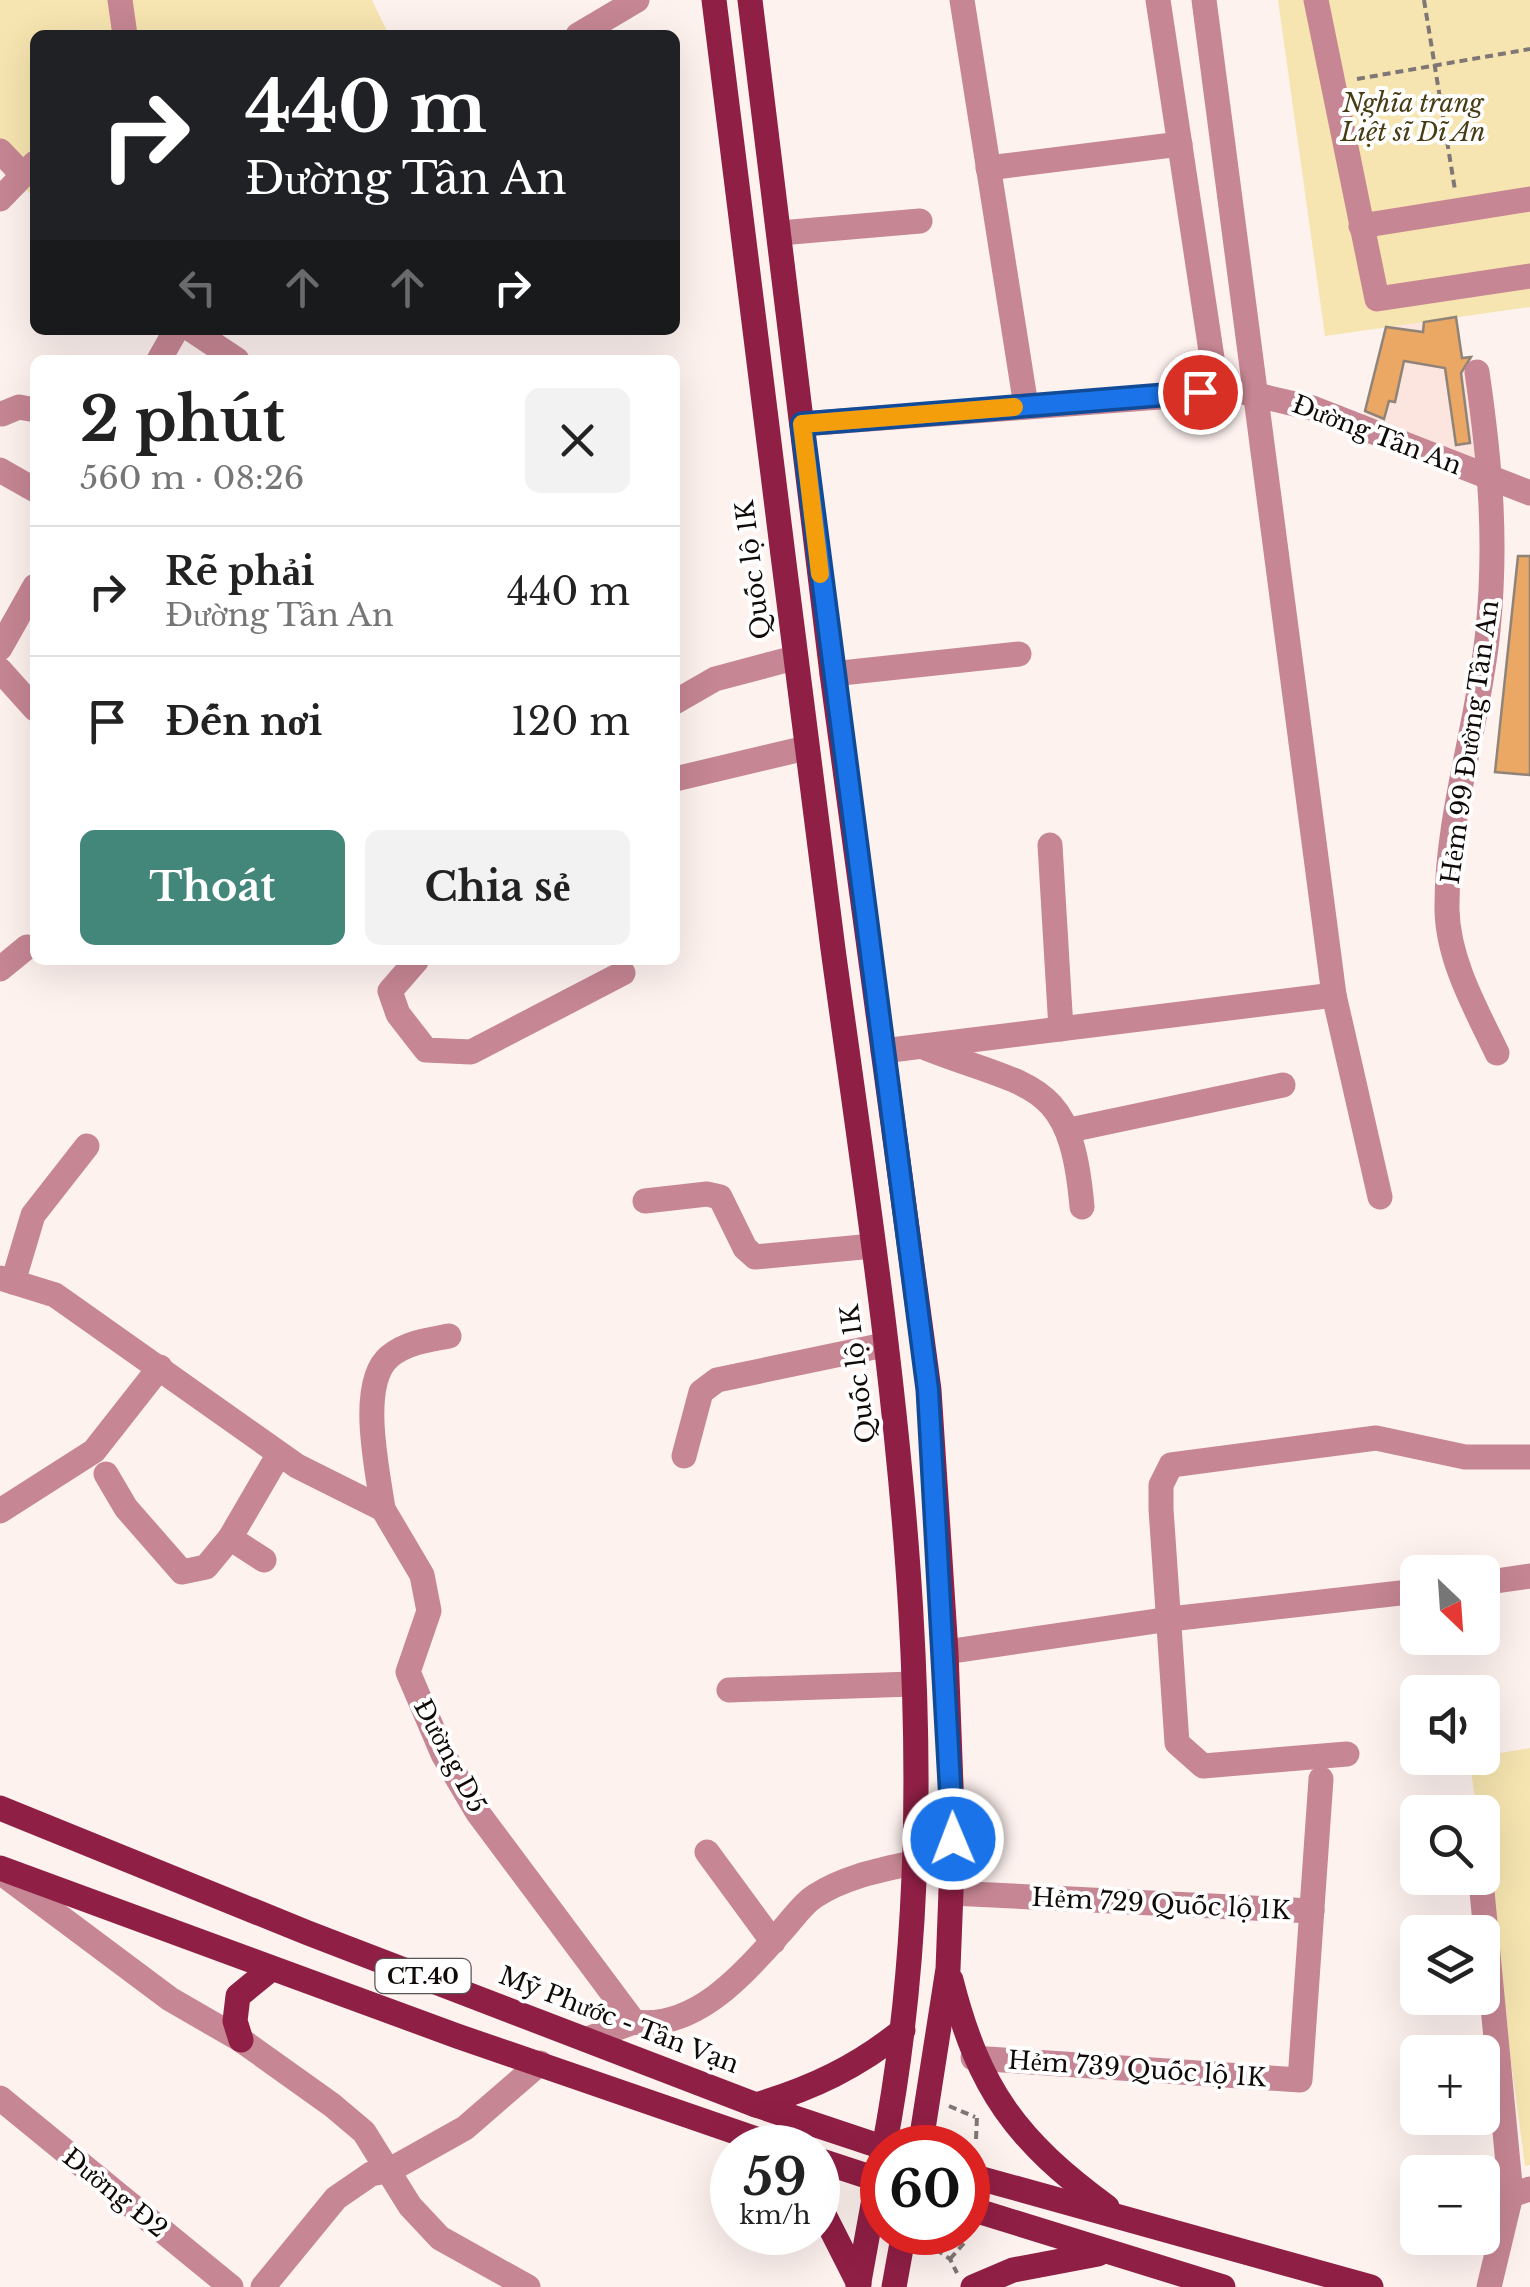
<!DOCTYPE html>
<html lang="vi">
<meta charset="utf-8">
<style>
:root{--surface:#fff;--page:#f2f2f2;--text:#222;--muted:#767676;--line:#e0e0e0;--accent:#43867a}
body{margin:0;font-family:"Libre Baskerville",serif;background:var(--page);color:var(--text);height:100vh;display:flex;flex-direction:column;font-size:38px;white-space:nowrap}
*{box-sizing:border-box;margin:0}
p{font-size:32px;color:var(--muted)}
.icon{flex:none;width:55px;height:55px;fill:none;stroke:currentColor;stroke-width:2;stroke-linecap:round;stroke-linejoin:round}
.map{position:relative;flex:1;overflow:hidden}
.side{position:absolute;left:30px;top:355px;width:650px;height:610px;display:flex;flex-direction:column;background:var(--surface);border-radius:15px;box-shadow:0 10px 40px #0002}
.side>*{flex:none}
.hud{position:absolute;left:30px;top:30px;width:650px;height:305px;border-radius:15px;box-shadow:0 10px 40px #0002;background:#202124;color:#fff;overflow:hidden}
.needle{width:65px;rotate:155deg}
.buttons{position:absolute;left:1400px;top:1555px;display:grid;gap:20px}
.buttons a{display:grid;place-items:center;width:100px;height:100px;border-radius:15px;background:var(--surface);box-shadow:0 10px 40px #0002;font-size:50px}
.speed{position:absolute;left:710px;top:2125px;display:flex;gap:20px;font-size:50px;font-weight:700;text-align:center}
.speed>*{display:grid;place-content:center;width:130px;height:130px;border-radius:50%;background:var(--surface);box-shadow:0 10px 40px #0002;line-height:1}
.speed small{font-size:25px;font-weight:400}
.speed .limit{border:15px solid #d22;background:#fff;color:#111}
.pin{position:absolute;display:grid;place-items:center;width:85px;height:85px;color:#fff;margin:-42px;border:5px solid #fff;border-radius:50%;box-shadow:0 2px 10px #0007}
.me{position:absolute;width:110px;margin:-55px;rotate:359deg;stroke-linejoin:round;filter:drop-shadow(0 0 8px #0008)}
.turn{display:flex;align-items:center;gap:35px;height:210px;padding:0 50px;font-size:45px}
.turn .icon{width:130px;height:130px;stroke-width:2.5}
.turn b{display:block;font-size:70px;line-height:85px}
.lanes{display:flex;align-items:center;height:95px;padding:0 50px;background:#0003;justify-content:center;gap:50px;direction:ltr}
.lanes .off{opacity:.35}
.round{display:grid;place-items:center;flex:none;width:105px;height:105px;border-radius:15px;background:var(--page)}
.summary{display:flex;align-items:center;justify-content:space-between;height:170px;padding:0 50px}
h1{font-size:60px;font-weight:800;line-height:75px}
.action{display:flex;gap:20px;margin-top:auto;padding:20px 50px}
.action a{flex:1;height:115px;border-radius:15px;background:var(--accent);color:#fff;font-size:40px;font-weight:800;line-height:115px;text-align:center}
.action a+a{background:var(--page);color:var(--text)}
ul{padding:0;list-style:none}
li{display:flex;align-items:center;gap:30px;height:130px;padding:0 50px;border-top:2px solid var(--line)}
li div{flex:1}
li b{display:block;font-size:38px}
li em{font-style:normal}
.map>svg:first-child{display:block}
.built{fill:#fce5df}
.green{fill:#f6e5b0}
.building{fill:#eba764;stroke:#908478;stroke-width:2.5}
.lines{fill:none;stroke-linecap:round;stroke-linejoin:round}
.path{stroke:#7f7775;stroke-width:4;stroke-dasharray:8 5;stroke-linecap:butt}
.minor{stroke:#c68693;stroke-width:25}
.major{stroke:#901f45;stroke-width:25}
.route-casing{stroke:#114b97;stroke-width:25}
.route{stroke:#1a73e8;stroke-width:18}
.slow{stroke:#f59e0b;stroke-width:18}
.labels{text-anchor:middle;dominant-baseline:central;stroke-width:8;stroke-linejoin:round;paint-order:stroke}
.shield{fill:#fff;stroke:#585453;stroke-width:2.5}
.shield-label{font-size:22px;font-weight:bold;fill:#100a09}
.park-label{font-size:25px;font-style:italic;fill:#473c14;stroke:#fff}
.street-label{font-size:25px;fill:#100a09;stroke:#fff}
</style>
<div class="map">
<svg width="1530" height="2287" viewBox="0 0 1530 2287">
<rect width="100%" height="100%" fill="#fef2ef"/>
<polygon class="built" points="1456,317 1460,344 1451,346 1454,359 1471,356 1488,471 1363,418 1386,327"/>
<g class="green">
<polygon points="0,0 372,0 389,35 35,35 35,199 0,163"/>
<polygon points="1278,0 1530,0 1530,307 1325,336"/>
<polygon points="1530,1748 1530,2165 1525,2166 1483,1853 1482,1812 1477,1812 1469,1758"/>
</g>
<g class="building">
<polygon points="1456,317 1462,358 1471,357 1461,373 1470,443 1456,445 1445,368 1404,361 1395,402 1389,401 1384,419 1365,411 1386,327 1423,332 1424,322"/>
<polygon points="1518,556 1530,556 1530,775 1495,772"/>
</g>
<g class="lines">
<g class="path">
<polyline points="1424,0 1455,190"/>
<polyline points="1357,79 1530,49"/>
<polyline points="949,2106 975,2117"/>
<polyline points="976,2139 977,2116"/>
<polyline points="925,2242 950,2259 957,2273"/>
<polyline points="950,2259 965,2242"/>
</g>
<g class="minor">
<polyline points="120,0 125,35"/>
<polyline points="962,0 1026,406"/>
<polyline points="1158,0 1217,391"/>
<polyline points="1204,0 1334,995 1380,1197"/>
<polyline points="1316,0 1377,299 1530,276"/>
<polyline points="578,35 637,0"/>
<polyline points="0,151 23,175"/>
<polyline points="988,168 1180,144"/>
<polyline points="0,199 35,163"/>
<polyline points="1361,226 1530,199"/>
<polyline points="780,233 920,221"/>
<polyline points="192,330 237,360"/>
<polyline points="159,360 176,330"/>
<path d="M1477 372C1490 461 1497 540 1488 630 1479 723 1446 816 1447 910 1448 960 1476 1009 1497 1053"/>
<polyline points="2,414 19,407 35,410"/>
<polyline points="802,424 1239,391 1312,408 1530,493"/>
<polyline points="0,470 35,490"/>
<polyline points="0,648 35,586"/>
<polyline points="0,670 35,709"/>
<polyline points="832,674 1019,654"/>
<polyline points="675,702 715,679 794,658"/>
<polyline points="675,779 806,748"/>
<polyline points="1050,845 1061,1029"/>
<polyline points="417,960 390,991 398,1014 426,1050 471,1052 623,973"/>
<polyline points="0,969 27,947"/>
<path d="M926 1048C1033 1090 1071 1078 1082 1207"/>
<polyline points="883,1051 1334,995"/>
<polyline points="1070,1130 1283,1085"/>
<polyline points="645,1201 707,1194 720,1197 745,1248 755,1257 873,1246"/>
<path d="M0 1278 55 1295 297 1466 383 1509 422 1575 429 1611 408 1672 443 1754 478 1813 634 2022C693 2030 742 1977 778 1935 790 1923 801 1905 815 1896 846 1876 881 1870 916 1862"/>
<polyline points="13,1282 33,1215 87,1146"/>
<polyline points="684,1456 701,1392 717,1380 884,1345"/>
<polyline points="106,1474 126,1508 182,1572 206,1567 230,1538"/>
<path d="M383 1509C378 1472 357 1383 390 1356 408 1342 428 1340 449 1336"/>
<polyline points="0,1511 94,1451 160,1367"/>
<polyline points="264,1560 230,1538 279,1454"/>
<polyline points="1482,1583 1530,1576"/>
<polyline points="946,1652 1170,1619 1418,1591"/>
<polyline points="729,1690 913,1684"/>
<polyline points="1347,1754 1203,1766 1177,1743 1161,1509 1161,1485 1171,1465 1376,1438 1465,1457 1530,1457"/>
<polyline points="707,1852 773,1942"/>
<polyline points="0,1872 170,1999 241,2040 332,2105 364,2132 410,2206 440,2238 528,2287"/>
<polyline points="1481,1881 1511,2195"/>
<polyline points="951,1893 1312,1911"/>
<polyline points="590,2038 634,2022"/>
<polyline points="973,2058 1300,2080 1321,1779"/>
<polyline points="0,2098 231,2287"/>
<polyline points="263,2287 336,2198 371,2174 390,2170 465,2128 540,2063"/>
<polyline points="1489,2287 1511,2195 1530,2189"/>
</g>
<g class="major">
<path d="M714 0C755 316 791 633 833 949 886 1340 959 1756 884 2148"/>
<polyline points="750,0 832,674 929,1390 946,1652 953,1839 948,1969 920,2148"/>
<polyline points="0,1808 308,1933 756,2105 885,2148"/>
<polyline points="0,1868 457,2036 782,2148"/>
<path d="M951 1980C979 2090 1016 2140 1107 2207"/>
<polyline points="241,2040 235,2021 238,1996 271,1969"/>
<path d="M756 2105C813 2088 857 2067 903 2030"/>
<polyline points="818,2160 882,2181"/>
<polyline points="968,2175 1371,2287"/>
<polyline points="818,2203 859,2284"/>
<polyline points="968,2208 1223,2287"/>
<polyline points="858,2287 882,2155"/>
<polyline points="894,2287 904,2232"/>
<polyline points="973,2287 1013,2270 1098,2254"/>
</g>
</g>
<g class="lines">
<defs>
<polyline id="route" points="953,1839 928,1390 802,424 1200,392"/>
</defs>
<use href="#route" class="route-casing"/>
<use href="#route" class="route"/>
<polyline class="slow" points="820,574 802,424 1014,407"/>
</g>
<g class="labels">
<rect class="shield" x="375.5" y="1959" width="95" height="34" rx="8"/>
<g class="shield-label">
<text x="423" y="1976">CT.40</text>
</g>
<g class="park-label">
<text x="1413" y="103">Nghĩa trang<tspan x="1413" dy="29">Liệt sĩ Dĩ An</tspan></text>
</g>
<g class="street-label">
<text transform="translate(1377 435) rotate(21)">Đường Tân An</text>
<text transform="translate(753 570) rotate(-97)">Quốc lộ 1K</text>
<text transform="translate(1470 742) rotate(-82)">Hẻm 99 Đường Tân An</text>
<text transform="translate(858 1374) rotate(-97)">Quốc lộ 1K</text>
<text transform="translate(450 1756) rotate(62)">Đường D5</text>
<text transform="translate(1161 1904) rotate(3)">Hẻm 729 Quốc lộ 1K</text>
<text transform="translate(619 2020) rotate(21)">Mỹ Phước - Tân Vạn</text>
<text transform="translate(1137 2069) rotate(4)">Hẻm 739 Quốc lộ 1K</text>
<text transform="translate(115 2193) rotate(39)">Đường Đ2</text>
</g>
</g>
</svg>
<div class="buttons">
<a><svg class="needle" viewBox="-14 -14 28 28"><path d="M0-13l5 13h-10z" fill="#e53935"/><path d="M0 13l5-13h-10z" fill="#767676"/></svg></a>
<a><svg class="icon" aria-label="sound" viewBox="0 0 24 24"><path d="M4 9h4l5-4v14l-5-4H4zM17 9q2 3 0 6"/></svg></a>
<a><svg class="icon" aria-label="search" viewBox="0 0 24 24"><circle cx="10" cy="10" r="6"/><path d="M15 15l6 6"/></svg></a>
<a><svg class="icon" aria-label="layers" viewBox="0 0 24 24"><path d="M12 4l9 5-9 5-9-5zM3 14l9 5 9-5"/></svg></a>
<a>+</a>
<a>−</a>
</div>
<div class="speed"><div>59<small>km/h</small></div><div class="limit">60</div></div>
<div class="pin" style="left:1200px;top:392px;background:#d93025"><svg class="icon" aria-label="arrive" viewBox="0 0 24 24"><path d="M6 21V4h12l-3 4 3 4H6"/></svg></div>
<svg class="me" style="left:953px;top:1839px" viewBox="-20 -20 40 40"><circle r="17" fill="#1a73e8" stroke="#fff" stroke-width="3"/><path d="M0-11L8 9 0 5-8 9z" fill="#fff"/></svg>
<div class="hud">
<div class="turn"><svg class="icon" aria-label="right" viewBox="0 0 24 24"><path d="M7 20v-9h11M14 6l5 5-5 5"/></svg><div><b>440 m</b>Đường Tân An</div></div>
<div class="lanes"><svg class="icon off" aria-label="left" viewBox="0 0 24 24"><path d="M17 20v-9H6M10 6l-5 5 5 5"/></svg><svg class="icon off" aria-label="ahead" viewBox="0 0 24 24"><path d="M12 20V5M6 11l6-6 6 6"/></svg><svg class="icon off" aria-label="ahead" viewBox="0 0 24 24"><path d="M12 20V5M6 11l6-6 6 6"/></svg><svg class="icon" aria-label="right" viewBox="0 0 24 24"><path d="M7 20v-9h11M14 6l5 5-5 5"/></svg></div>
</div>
<section class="side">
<div class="summary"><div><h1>2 phút</h1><p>560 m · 08:26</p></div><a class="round"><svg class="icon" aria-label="close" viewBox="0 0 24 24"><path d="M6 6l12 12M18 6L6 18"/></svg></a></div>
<ul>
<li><svg class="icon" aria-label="right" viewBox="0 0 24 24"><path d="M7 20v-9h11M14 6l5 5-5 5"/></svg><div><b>Rẽ phải</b><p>Đường Tân An</p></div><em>440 m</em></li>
<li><svg class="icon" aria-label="arrive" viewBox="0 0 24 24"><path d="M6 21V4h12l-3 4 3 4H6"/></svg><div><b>Đến nơi</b></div><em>120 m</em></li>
</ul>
<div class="action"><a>Thoát</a><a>Chia sẻ</a></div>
</section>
</div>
